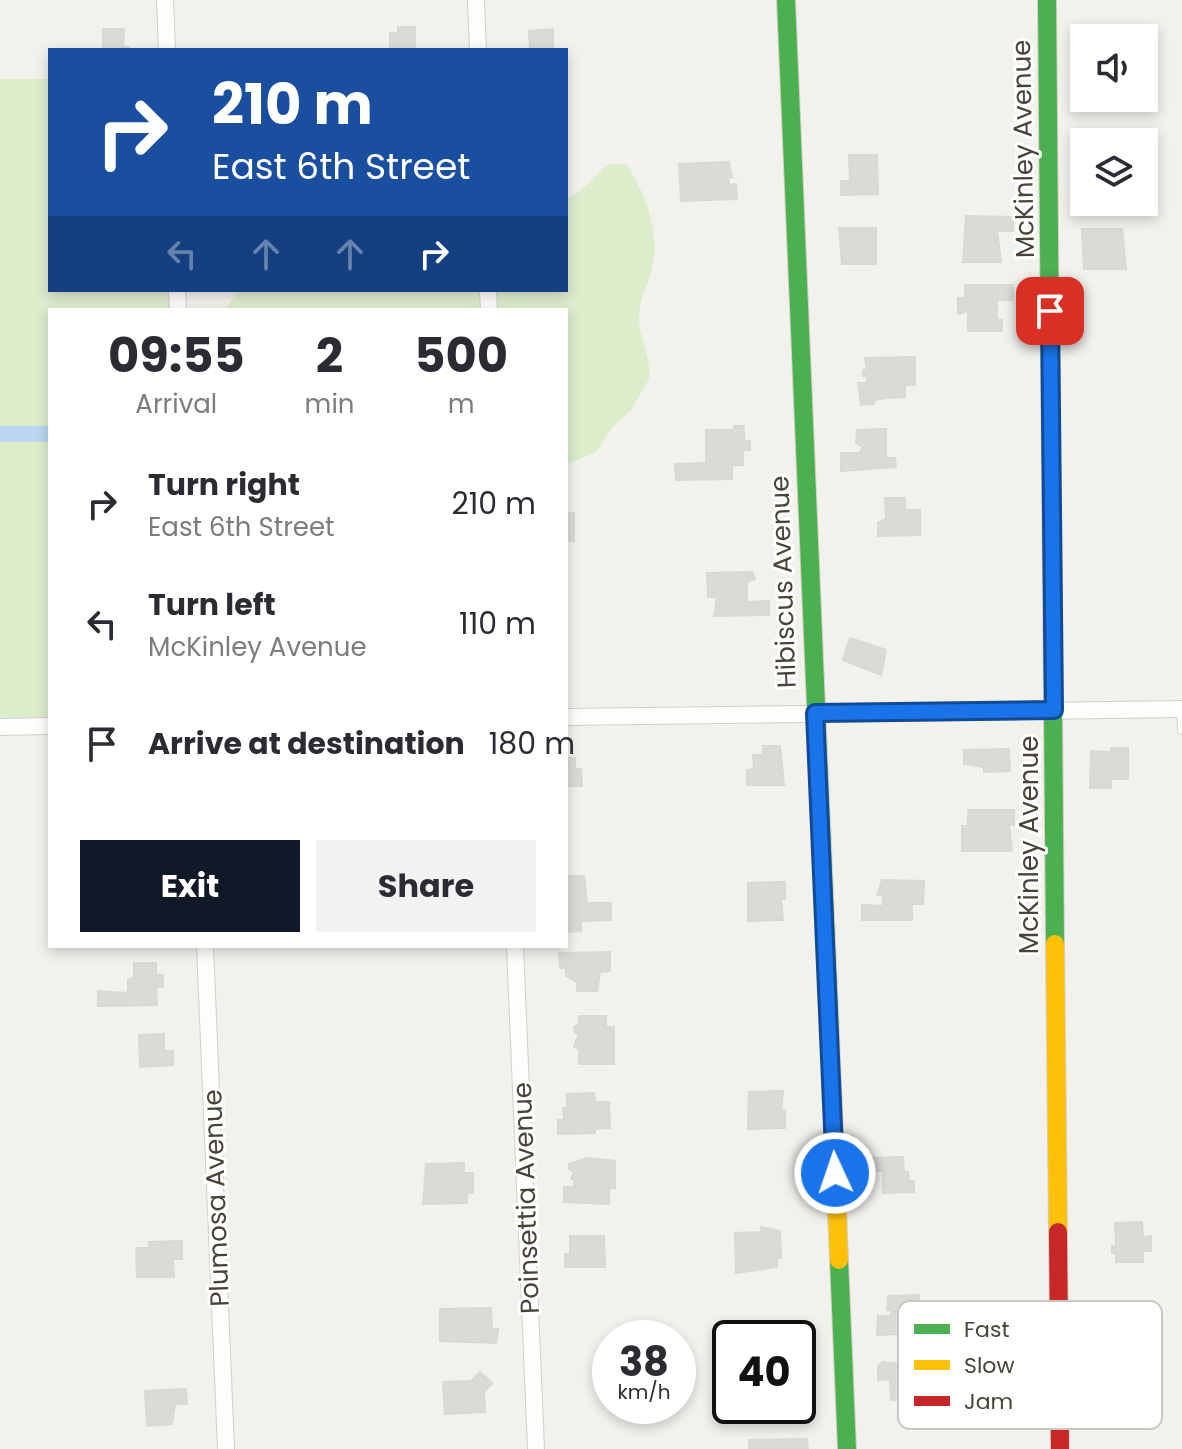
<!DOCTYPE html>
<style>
:root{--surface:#fff;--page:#f2f2f3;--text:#2b2b33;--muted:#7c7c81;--accent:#111827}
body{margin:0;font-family:Poppins,sans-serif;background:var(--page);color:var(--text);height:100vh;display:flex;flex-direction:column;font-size:30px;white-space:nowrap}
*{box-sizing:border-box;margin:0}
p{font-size:26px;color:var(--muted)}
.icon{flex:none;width:44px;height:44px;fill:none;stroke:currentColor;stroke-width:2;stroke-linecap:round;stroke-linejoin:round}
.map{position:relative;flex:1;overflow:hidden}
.side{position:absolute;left:48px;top:308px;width:520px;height:640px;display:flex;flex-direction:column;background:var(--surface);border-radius:0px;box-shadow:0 4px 12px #0003}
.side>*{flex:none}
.hud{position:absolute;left:48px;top:48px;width:520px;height:244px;border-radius:0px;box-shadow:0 4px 12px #0003;background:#1a4fa0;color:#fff;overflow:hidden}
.buttons{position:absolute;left:1070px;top:24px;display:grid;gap:16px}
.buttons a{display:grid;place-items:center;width:88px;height:88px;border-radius:0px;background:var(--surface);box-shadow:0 4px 12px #0003;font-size:40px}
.speed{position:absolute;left:592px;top:1320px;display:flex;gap:16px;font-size:40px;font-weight:700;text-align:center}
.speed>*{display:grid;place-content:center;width:104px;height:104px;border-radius:50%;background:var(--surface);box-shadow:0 4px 12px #0003;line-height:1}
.speed small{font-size:20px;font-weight:400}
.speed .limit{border:4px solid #111;border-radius:12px;background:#fff;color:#111}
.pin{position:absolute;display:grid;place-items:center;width:68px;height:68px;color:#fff;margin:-34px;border-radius:16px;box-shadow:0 4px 12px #0006}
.me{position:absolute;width:88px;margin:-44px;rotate:357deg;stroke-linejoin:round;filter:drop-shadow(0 0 6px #0008)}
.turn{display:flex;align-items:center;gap:28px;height:168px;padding:0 32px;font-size:36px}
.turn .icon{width:104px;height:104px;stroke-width:2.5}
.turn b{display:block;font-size:56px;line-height:68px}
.lanes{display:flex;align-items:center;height:76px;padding:0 32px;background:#0003;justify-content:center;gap:40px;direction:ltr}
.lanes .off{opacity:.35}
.eta{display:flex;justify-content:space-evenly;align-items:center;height:136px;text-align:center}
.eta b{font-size:48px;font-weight:700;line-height:56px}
.primary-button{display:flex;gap:16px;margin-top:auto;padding:16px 32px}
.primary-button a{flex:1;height:92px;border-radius:0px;background:var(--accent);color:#fff;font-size:32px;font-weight:700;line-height:92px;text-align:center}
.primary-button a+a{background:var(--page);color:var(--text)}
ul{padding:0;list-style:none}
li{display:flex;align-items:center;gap:24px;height:120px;padding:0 32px}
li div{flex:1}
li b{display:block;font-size:30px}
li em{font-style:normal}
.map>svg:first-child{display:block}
.green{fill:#dcedcc}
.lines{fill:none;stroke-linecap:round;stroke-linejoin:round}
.canal{stroke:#bcd6f0;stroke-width:16}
.building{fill:#dcdad4;stroke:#dad8d2;stroke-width:2}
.lane-casing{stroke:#d0cfc9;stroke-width:10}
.street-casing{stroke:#d0cfc9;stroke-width:18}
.fast-casing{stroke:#d2cfc3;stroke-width:20}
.slow-casing{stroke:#d2cfc3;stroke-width:20}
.jam-casing{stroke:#d2cfc3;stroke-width:20}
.lane{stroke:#fdfdfc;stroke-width:8}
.street{stroke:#fdfdfc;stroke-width:16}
.fast{stroke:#4caf50;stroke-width:18}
.slow{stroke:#ffc107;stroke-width:18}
.jam{stroke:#c62828;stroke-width:18}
.route-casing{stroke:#114b97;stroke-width:20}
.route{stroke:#1a73e8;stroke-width:14}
.labels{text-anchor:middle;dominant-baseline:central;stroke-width:6;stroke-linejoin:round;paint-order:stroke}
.street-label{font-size:26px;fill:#494437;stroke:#fff}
.key{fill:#fff;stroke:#c8c7c3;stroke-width:2}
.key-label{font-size:22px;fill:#494437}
</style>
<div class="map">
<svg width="1182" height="1449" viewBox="0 0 1182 1449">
<rect width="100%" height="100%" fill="#f2f1ec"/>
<g class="green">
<polygon points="0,79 50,79 50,290 171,290 172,310 50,310 50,717 0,718"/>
<path d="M610 164H626C648 197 662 236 650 276 645 291 639 302 639 318 639 340 652 358 649 379L631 410 613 427 596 452 566 465V310H225L238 290H566V199C585 191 594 175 610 164Z"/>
</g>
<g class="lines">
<polyline class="canal" points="0,434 50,434"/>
</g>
<g class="building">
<polygon points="398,27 415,27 415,49 421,50 390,50 390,33 398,33"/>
<polygon points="103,29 124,29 123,47 129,47 129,50 103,50"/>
<polygon points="553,29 553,49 524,50 530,50 529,31"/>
<polygon points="849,155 877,155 878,194 841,195 841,181 850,181"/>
<polygon points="729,162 732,177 728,178 729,185 736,184 737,199 681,201 679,164"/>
<polygon points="966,216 1013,217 1013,231 997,231 1001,262 963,262"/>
<polygon points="839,228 876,228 876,264 842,264"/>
<polygon points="1082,229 1122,229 1126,269 1084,269"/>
<polygon points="965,285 1013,285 1013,300 997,300 997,320 1002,320 1002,331 968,331 968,311 958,314 958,298 965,298"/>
<polygon points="915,357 915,385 905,385 905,397 885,398 874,400 874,404 861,405 858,383 867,383 867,376 863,376 863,370 867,370 865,358"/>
<polygon points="734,426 744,426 744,441 750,441 750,450 743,450 743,465 732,465 732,479 676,480 675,464 706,463 706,430 734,430"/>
<polygon points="886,429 886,458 895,458 896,467 841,471 841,453 860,453 863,447 856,443 857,430"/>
<polygon points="885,498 905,498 905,510 920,510 920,535 878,536 878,523 886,518"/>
<rect x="566" y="513" width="8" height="28"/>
<polygon points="752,572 755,579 747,582 747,602 769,601 769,615 714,616 717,597 708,597 707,573"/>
<polygon points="850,638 886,650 881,675 843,660"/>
<polygon points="763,746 780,746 784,785 747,785 747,770 754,769 753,755 763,755"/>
<polygon points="1111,748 1128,748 1128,779 1111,779 1111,788 1090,788 1091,751 1111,752"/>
<polygon points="1009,749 1010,771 984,772 984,767 964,764 964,750"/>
<polygon points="566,758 575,758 575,769 581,769 582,786 566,786"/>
<polygon points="968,810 1014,810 1014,825 1009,825 1012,851 962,851 962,826 968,826"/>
<polygon points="566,876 584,876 587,903 611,903 611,920 581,921 581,931 566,932"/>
<polygon points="882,880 924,881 923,904 912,904 912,920 862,920 862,905 883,906 883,895 877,895"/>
<polygon points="785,882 785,899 781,899 783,920 748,921 748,883"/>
<polygon points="610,952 610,971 600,972 597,991 577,991 577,982 566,976 566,968 560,968 559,953"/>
<polygon points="134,963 156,963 156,975 163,975 163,987 156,987 157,1005 98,1006 98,991 128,993 128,980 134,977"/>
<polygon points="579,1016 606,1016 606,1027 614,1027 614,1064 579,1064 579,1049 574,1047 579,1033 575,1033 574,1027 579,1024"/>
<polygon points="164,1034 164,1051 173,1051 173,1065 140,1067 139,1035"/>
<polygon points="783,1091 781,1110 785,1110 785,1128 748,1129 749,1092"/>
<polygon points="594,1093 595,1102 609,1102 610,1128 595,1129 595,1133 558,1134 558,1120 564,1120 563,1108 567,1108 567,1094"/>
<polygon points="903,1157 904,1172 908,1172 909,1181 914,1181 914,1192 883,1193 883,1171 870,1171 870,1158"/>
<polygon points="588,1158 615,1161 615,1188 609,1188 609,1204 564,1202 564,1187 574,1187 574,1179 571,1179 574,1172 569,1169 569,1164"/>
<polygon points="464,1163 464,1173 473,1173 473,1193 467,1193 467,1203 423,1204 426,1164"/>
<polygon points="1142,1222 1143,1237 1151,1236 1151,1251 1143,1251 1143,1262 1116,1262 1116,1253 1112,1253 1112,1246 1116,1246 1115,1223"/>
<polygon points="761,1227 780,1231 781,1258 777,1258 777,1267 736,1273 735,1233 761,1232"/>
<polygon points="570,1236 604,1236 605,1267 565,1267 565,1254 570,1254"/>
<polygon points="182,1241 182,1259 173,1259 174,1277 137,1277 136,1248 149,1248 149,1242"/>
<polygon points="919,1295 920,1333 877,1335 878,1316 891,1316 891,1310 887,1310 888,1296"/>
<polygon points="491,1308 492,1329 498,1329 496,1343 440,1341 440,1309"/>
<polygon points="883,1362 907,1365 907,1373 933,1373 933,1406 916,1406 916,1399 891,1400 890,1379 878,1380 878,1366"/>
<polygon points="480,1372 492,1383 484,1392 485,1412 445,1414 443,1382 471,1381"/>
<polygon points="186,1389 187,1404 175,1404 172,1424 147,1426 145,1391"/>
<polygon points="807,1439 808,1449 749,1449 749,1440"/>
</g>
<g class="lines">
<defs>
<polyline id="lane" points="1181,709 1182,730"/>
<g id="street">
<polyline points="165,0 167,50"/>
<polyline points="476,0 478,50"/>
<polyline points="177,290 178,310"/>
<polyline points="488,290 489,310"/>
<polyline points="566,717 1182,709"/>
<polyline points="0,727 50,726"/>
<polyline points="205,946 226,1449"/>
<polyline points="515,946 536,1449"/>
</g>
<g id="fast">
<polyline points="786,0 829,1013"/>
<polyline points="1047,0 1055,944"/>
<polyline points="839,1260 847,1449"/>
</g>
<g id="slow">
<polyline points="1055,944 1058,1232"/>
<polyline points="829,1013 839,1260"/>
</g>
<polyline id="jam" points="1058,1232 1060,1449"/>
</defs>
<use href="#lane" class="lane-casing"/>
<use href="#street" class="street-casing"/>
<use href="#fast" class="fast-casing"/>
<use href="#slow" class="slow-casing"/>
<use href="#jam" class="jam-casing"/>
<use href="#lane" class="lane"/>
<use href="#street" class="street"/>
<use href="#fast" class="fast"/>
<use href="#slow" class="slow"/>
<use href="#jam" class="jam"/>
</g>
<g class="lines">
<defs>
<polyline id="route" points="835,1173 815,713 1054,710 1050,311"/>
</defs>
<use href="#route" class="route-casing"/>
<use href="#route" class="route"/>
</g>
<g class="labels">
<g class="street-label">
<text transform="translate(1023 149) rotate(-91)">McKinley Avenue</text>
<text transform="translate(783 582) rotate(-92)">Hibiscus Avenue</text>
<text transform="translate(1029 845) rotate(-90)">McKinley Avenue</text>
<text transform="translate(216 1198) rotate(-92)">Plumosa Avenue</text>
<text transform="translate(526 1198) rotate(-92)">Poinsettia Avenue</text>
</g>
</g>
<rect x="898" y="1301" width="264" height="128" rx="12" class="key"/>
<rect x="914" y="1324" width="36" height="10" fill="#4caf50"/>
<rect x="914" y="1360" width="36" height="10" fill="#ffc107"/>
<rect x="914" y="1396" width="36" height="10" fill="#c62828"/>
<g class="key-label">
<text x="964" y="1337">Fast</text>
<text x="964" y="1373">Slow</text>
<text x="964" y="1409">Jam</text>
</g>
</svg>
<div class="buttons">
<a><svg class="icon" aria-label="sound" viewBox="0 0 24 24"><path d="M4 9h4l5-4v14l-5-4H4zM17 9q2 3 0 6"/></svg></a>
<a><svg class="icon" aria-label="layers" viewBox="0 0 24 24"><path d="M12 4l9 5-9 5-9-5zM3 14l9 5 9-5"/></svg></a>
</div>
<div class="speed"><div>38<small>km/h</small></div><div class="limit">40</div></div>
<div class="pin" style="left:1050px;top:311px;background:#d93025"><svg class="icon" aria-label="arrive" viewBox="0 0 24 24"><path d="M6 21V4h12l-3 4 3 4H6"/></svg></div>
<svg class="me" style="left:835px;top:1173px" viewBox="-20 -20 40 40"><circle r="17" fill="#1a73e8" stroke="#fff" stroke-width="3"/><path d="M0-11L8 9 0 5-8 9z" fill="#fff"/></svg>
<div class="hud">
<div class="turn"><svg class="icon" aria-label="right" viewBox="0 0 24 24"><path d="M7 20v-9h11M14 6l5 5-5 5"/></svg><div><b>210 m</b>East 6th Street</div></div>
<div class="lanes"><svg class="icon off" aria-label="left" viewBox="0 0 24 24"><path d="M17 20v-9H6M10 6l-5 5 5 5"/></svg><svg class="icon off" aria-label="ahead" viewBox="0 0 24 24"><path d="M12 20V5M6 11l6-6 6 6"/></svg><svg class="icon off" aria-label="ahead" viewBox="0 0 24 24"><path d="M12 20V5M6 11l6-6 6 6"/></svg><svg class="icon" aria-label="right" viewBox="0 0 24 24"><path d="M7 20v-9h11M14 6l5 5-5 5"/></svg></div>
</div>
<section class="side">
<div class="eta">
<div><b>09:55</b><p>Arrival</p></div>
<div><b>2</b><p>min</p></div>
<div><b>500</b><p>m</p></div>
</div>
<ul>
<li><svg class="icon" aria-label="right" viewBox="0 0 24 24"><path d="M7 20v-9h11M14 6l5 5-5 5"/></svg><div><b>Turn right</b><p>East 6th Street</p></div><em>210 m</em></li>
<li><svg class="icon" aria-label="left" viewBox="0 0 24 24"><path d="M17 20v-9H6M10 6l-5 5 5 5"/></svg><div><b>Turn left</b><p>McKinley Avenue</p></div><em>110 m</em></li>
<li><svg class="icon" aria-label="arrive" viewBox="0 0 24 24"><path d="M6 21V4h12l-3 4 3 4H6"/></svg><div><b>Arrive at destination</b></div><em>180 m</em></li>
</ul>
<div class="primary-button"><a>Exit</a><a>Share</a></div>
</section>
</div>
